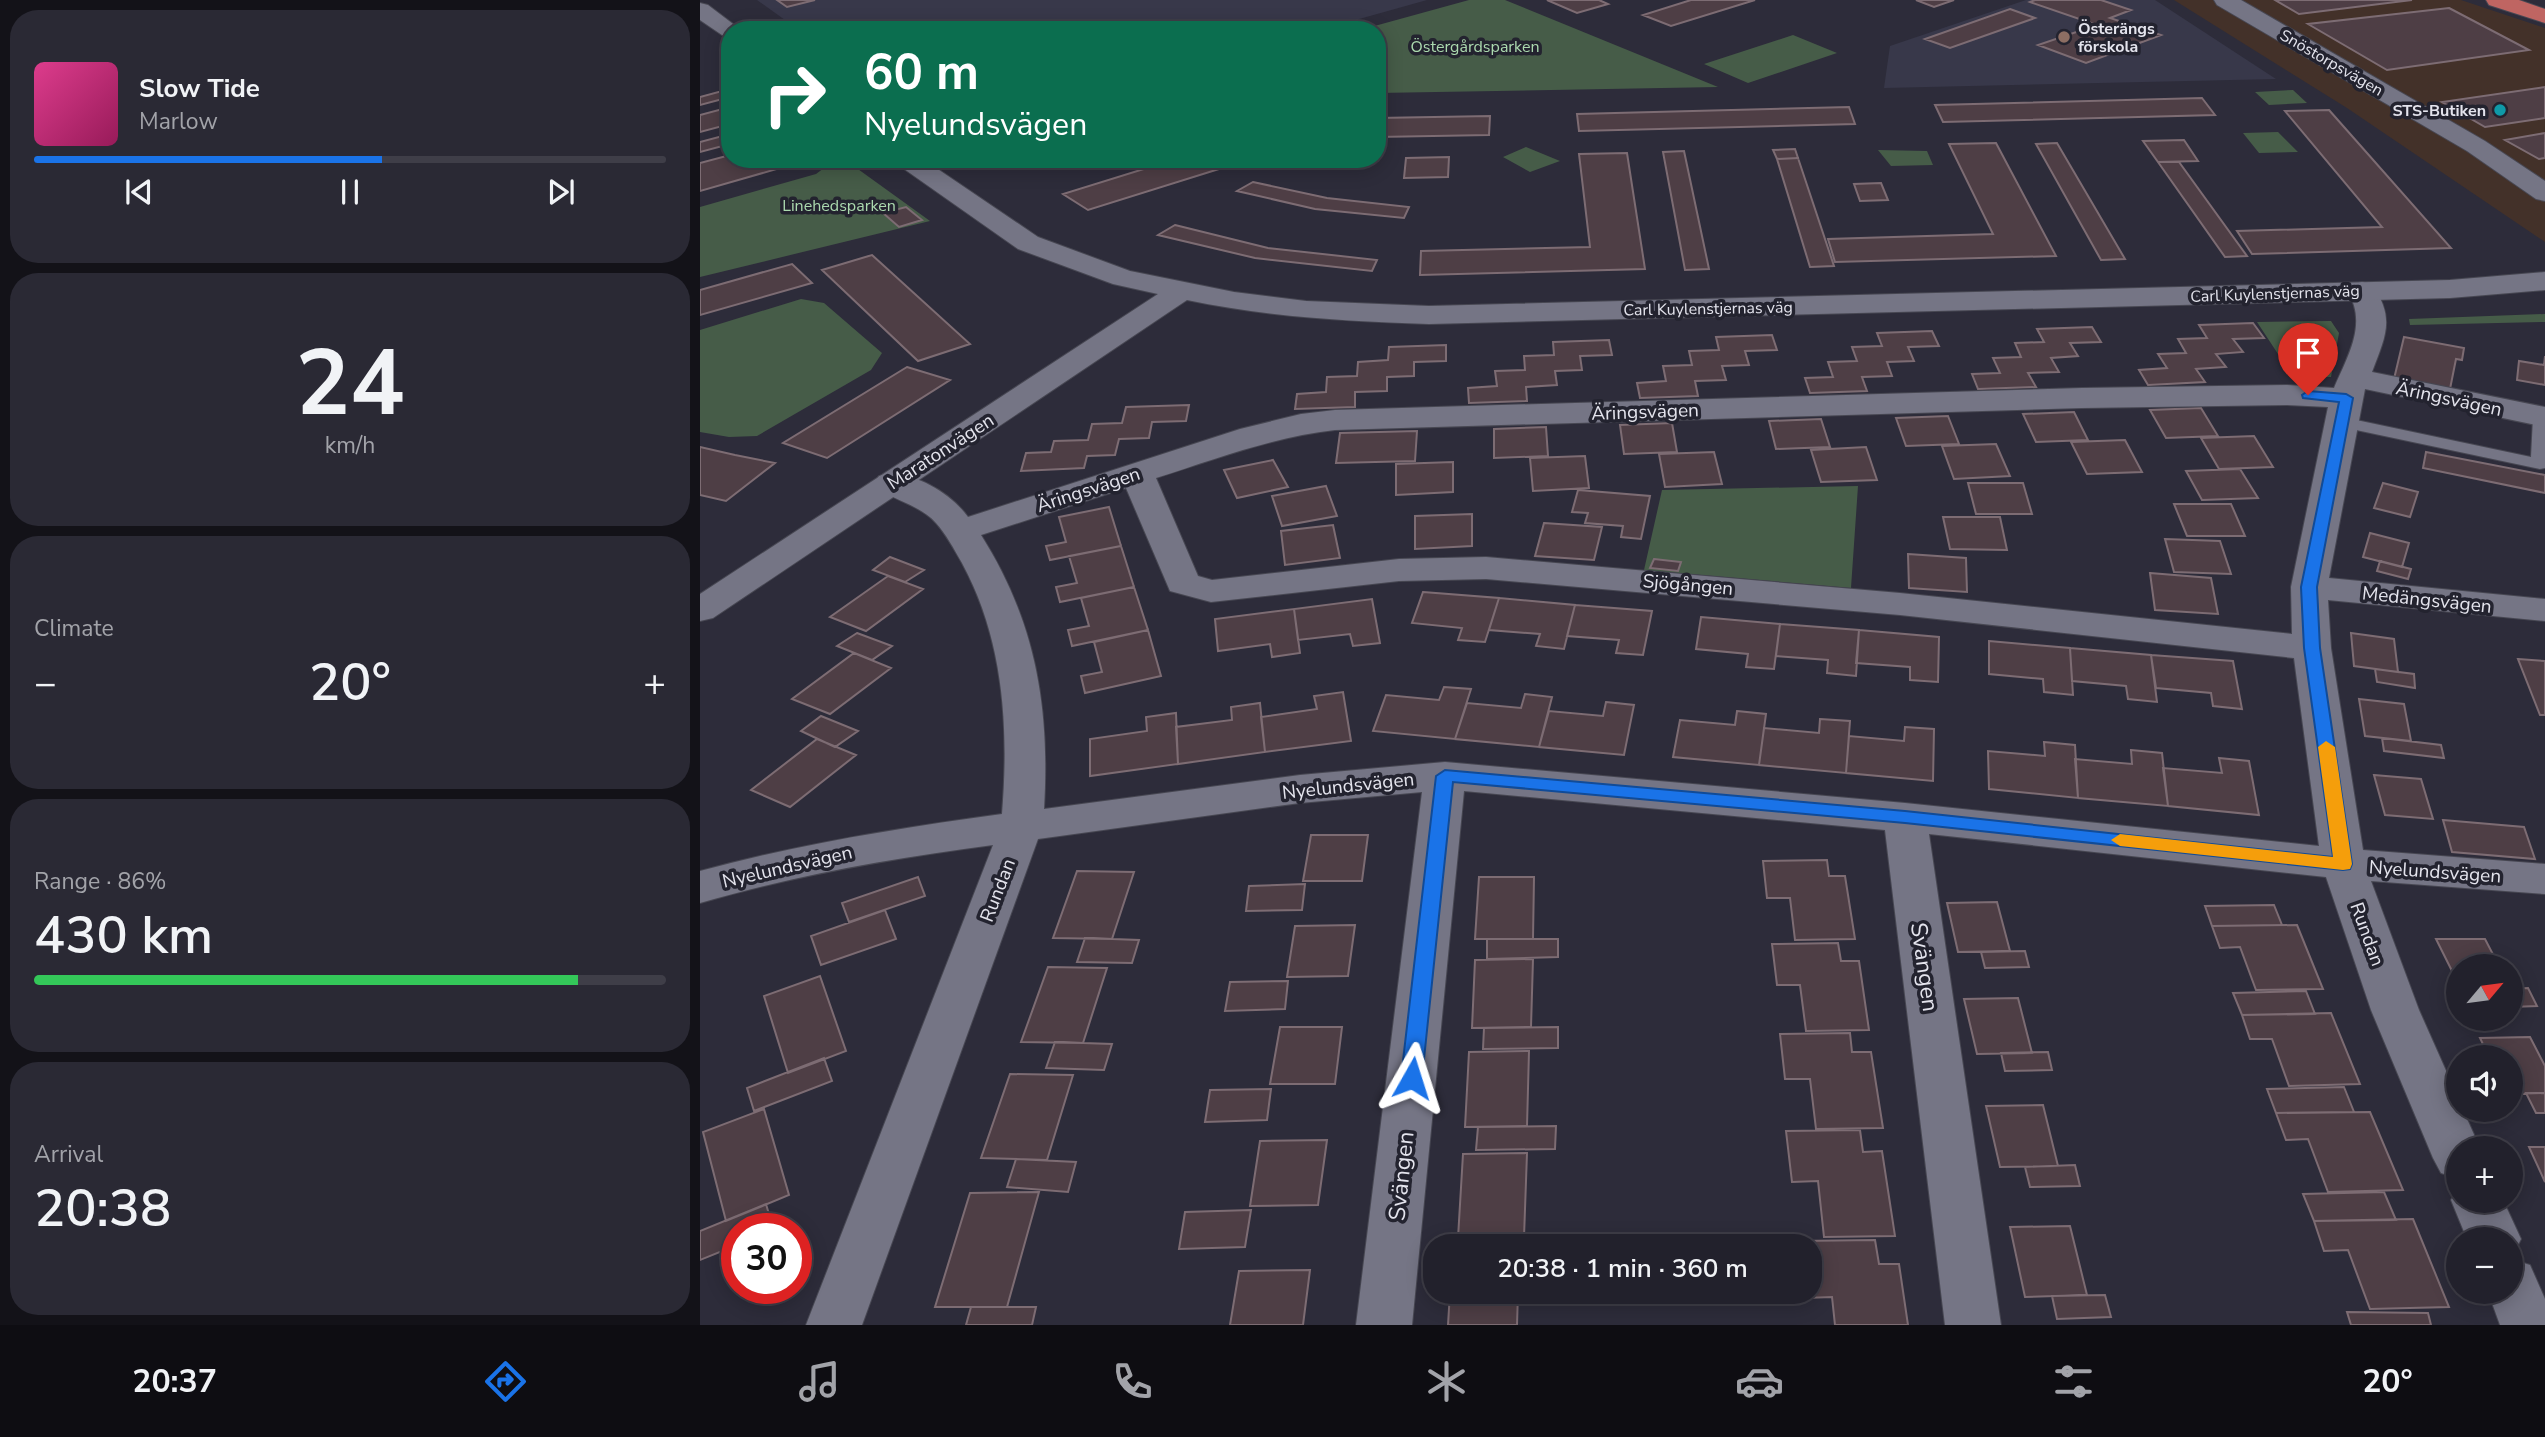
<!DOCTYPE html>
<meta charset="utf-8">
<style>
body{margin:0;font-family:"Nunito Sans",sans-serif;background:#2a2934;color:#f1f3f6;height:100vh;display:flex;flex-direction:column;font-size:26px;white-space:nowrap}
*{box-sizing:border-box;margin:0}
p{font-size:23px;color:#a2a3a9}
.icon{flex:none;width:38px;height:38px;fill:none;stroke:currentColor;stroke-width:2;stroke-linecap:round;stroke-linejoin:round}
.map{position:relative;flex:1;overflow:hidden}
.details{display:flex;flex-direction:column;gap:10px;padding:10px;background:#131218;width:700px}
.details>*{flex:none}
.banner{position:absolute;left:21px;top:21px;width:665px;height:147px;border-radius:28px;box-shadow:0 4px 18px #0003,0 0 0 2px #3f3e48;background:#0b6e4f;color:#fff;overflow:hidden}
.needle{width:46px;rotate:61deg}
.controls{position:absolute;left:1746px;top:954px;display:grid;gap:14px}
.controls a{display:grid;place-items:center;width:77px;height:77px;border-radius:50%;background:#22212c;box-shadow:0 4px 18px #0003,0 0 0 2px #3f3e48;font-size:35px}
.speed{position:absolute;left:21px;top:1213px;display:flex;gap:14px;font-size:35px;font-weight:700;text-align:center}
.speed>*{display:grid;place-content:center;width:91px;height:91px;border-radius:50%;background:#22212c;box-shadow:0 4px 18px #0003,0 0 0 2px #3f3e48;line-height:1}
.speed .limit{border:10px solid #d22;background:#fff;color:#111}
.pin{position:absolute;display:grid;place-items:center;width:60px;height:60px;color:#fff;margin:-72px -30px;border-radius:50% 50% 50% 0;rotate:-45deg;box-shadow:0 0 7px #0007}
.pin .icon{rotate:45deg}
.me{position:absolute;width:77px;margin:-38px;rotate:6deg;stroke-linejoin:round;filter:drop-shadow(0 0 5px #0008)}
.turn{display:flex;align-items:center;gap:24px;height:147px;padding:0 28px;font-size:32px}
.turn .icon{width:91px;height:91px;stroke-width:2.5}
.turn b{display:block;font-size:49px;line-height:60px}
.big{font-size:52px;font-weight:600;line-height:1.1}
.details .widget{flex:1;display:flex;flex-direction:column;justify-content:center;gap:10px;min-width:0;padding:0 24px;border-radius:28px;background:#2a2934}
.details .dial{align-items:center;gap:0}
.dial b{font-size:91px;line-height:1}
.song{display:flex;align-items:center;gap:21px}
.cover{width:84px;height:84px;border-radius:10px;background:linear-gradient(135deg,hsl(330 70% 55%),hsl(330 70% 35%))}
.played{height:7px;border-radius:4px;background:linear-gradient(90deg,#1a73e8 55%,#3f3e48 55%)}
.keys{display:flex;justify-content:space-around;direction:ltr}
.heat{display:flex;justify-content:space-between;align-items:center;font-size:38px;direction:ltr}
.charge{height:10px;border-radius:5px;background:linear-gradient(90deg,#34c759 86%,#3f3e48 0)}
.trip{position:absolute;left:723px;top:1234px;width:399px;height:70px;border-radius:28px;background:#22212c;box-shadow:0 4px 18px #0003,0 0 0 2px #3f3e48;font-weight:600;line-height:70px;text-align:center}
.tab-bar{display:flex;height:112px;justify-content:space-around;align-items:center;background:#0e0d12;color:#a2a3a9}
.tab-bar .icon{width:49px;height:49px}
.tab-bar .selected{color:#1a73e8}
.tab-bar b{font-size:32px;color:#f1f3f6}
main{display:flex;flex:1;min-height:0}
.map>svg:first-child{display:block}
</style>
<main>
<section class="details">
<div class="widget">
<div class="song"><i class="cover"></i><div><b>Slow Tide</b><p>Marlow</p></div></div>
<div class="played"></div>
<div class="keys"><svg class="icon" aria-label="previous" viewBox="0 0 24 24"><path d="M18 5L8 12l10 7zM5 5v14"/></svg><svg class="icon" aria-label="pause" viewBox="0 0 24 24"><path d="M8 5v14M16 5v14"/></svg><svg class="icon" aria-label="next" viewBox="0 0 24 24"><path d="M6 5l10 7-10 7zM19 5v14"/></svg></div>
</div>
<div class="widget dial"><b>24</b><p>km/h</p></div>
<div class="widget"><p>Climate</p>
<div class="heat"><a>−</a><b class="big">20°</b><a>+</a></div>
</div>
<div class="widget"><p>Range · 86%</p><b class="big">430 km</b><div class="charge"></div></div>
<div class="widget"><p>Arrival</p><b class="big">20:38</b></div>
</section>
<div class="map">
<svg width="1845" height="1325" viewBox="0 0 1845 1325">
<rect width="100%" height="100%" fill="#2d2c3a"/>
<path fill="#433129" d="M1474,0H1761L1845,28V242L1647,108Z"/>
<path fill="#38384a" d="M57,0H727L620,30H99Z
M1326,0H1455L1576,79L1184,88L1190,46Z"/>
<path fill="#465c48" d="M769,0H805L1018,87L677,93V30H660Z
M1093,35L1137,53L1048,83L1004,64Z
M1593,90L1607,103L1569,105L1555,92Z
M1578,132L1598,152L1559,153L1543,133Z
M826,147L860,161L830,172L803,157Z
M1178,150L1227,151L1233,165L1191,166Z
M136,159H144L230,221L0,277V207L116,174Z
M101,299L124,303L182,353L171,370L57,436L29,437L0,432V330Z
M1845,314V322L1710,325L1709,319Z
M1631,321L1639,333L1631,377H1593L1557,322Z
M1158,486L1151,588L944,570L962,490Z"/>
<path fill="#4e3e45" stroke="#7d6c73" stroke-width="2" d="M77,0H115L87,7Z
M847,0H899L908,4L877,13Z
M991,0H1055L971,26L943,15Z
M1216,0H1254L1234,7Z
M1335,0H1401L1431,10L1410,18L1461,35L1386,63L1338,45L1397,25L1330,2Z
M1575,0H1712L1599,14Z
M1749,8L1829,50L1687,70L1608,24Z
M1310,9L1335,18L1250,48L1225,39Z
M1845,87V118L1785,127L1742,102Z
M22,91L30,97L0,105V97Z
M1502,98L1515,115L1243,122L1235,105Z
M30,107V124L0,132V115Z
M1149,107L1155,124L879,131L877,114Z
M1629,110L1751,248L1552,254L1537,231L1682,227L1585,111Z
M790,116L789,135L677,137V118Z
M1845,133V158L1839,159L1805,140Z
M30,134V144L0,152V142Z
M1484,140L1498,161L1458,162L1443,141Z
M1296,143L1356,256L1135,262L1128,239L1293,234L1249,144Z
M1357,143L1425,259L1401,260L1336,144Z
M1095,149L1098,158L1077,159L1073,150Z
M984,151L1009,269L985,270L963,152Z
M927,153L945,269L720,275L721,251L890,247L879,154Z
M30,155V159H96L101,162L0,191V163Z
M749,157L748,177L704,178L706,158Z
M1098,158L1134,266L1110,267L1077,159Z
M476,159H551L388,210L363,194Z
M1458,162H1479L1547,256L1525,257Z
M553,182L627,198L709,207L704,218L615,209L537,191Z
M1181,183L1188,200L1160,201L1154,184Z
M206,207L222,220L199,227L183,213Z
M475,225L568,248L677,260L672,271L555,258L458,235Z
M172,255L270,344L218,361L122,270Z
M92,264L112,283L0,315V290Z
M1553,323L1564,338L1533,339L1543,352L1516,354L1526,367L1496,369L1505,382L1448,385L1439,370L1467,368L1458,354L1486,353L1478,339L1507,338L1499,325Z
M1392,327L1401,342L1370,343L1378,356L1351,358L1359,372L1328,373L1336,387L1278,389L1272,374L1300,373L1293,358L1321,357L1315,343L1344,342L1337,329Z
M1232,331L1239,346L1208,347L1214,361L1187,362L1192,376L1162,377L1167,391L1110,393L1105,378L1133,377L1128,362L1157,361L1152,347L1182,346L1177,333Z
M1072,335L1077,350L1045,351L1049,365L1022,366L1026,380L995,381L998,396L940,398L937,383L966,381L963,366L992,365L989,351L1019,350L1016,337Z
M1704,337L1764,348L1762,360L1756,359L1750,389L1694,379Z
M909,340L912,355L880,356L882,370L855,371L857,385L826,387L827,401L769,403L768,388L797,386L795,371L825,370L824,356L854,355L853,342Z
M746,345V361L714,362V376L687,377V391L655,392V407L595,409L597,394L626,392L627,377L657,376L658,362L688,360L689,347Z
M1845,356V385L1817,380L1819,361L1844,365Z
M207,367L250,380L127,458L83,443Z
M489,405L486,421L452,422L449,438L419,439L415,455L387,456L384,468L321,471L326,453L351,452L354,441L388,440L392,424L422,423L426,407Z
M1501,408L1518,436L1466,438L1450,410Z
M1374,412L1388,440L1336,442L1323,414Z
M1248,416L1259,444L1206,446L1196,418Z
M1121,419L1130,447L1076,449L1069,421Z
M972,423L977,452L924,454L920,425Z
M846,427L848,456L794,458V429Z
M717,431L715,461L636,463L640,433Z
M1554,436L1573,467L1519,469L1501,438Z
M1425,440L1442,472L1387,474L1371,442Z
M1296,444L1310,476L1254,479L1242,446Z
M0,447L35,455L75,463L26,501L0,495Z
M1166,447L1177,480L1121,482L1111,450Z
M1014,452L1022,484L965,487L959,454Z
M1726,452L1845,475V493L1723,468Z
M885,456L889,488L833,491L830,458Z
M573,460L588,487L537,498L524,470Z
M753,462V492L696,495V464Z
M1540,469L1558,498L1502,500L1486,471Z
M1268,483H1323L1332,514H1276Z
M1683,483L1718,492L1710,517L1674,508Z
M626,486L637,516L582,526L572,496Z
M878,490L950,496L941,539L921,537L923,526L885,523L888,513L872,512Z
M1474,504H1531L1545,536H1487Z
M409,507L421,546L350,560L346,546L366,542L359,517Z
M772,514V546L715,549V516Z
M1243,517H1300L1307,550L1250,549Z
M844,523L902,527L894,560L835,556Z
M633,525L640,558L585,565L581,531Z
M1670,533L1709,543L1702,567L1663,557Z
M1465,539L1520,541L1531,574L1474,572Z
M421,546L434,587L360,602L356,587L377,583L369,556Z
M1208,554L1266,558L1267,592L1209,588Z
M190,557L224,570L205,582L173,570Z
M954,559L981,562L978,571L950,568Z
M1680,561L1711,569L1708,579L1677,571Z
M1450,573L1511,578L1518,614L1455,610Z
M188,576L223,589L166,631L130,617Z
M434,587L448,630L372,646L368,630L389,626L381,598Z
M723,592L799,598L785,642L758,640L762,628L712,623Z
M799,598L875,605L864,649L836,646L840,634L789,630Z
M672,599L680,643L653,646L650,634L598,640L594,609Z
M875,605L952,611L943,655L916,653L919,640L867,636Z
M594,609L600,653L572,657L570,644L518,651L515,619Z
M1001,617L1080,624L1074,669L1046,667L1048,654L996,649Z
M1080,624L1159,630L1156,676L1127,673L1128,660L1076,656Z
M448,630L461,676L385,693L381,676L402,672L394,642Z
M1159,630L1239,637L1238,682L1210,680V667L1156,663Z
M157,633L192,646L172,660L137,646Z
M1651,633L1694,639L1698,672L1654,666Z
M1289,641L1370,648L1373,695L1344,692L1343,679L1289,674Z
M1370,648L1451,655L1457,702L1428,699L1426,686L1372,681Z
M154,653L191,668L130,714L92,699Z
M1451,655L1533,661L1542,709L1513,706L1511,693L1456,688Z
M1818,659L1845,661V715H1840Z
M1675,669L1714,674L1715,688L1677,682Z
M744,687L771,689L755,739L673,731L686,695L739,700Z
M643,692L651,741L565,752L561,717L617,709L614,696Z
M825,694L852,697L839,747L755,739L767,703L821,708Z
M1659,699L1704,704L1711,741L1665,736Z
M906,702L934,705L924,755L839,747L849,711L903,716Z
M560,703L565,752L478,764L476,727L532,720L531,707Z
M1037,711L1066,714L1059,765L973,757L980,720L1035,725Z
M476,713L478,764L390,776V739L447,731L446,717Z
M121,716L158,731L135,747L101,731Z
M1120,719L1150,721L1146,773L1059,765L1064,728L1119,733Z
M1205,727L1234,729L1233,781L1146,773L1149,736L1204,741Z
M1682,738L1741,745L1744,758L1684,751Z
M117,739L156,755L90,807L51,790Z
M1344,742L1375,745L1378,798L1289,789L1288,751L1345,756Z
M1431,750L1462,753L1468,806L1378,798L1375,759L1432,764Z
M1519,758L1549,761L1559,815L1468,806L1463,768L1522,773Z
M1674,775L1721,779L1733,819L1685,815Z
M1743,820L1824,827L1835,859L1752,852Z
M611,835H668L662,881H603Z
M1127,860L1129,876H1145L1155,939L1095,940L1090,898H1067L1063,861Z
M377,871L434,872L412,939L353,938Z
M218,877L225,896L149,922L142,903Z
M779,877H834L833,939H775Z
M605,884L602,910L546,911L549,886Z
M1297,902L1310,951L1258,952L1247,903Z
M1574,905L1582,925L1512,926L1505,906Z
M185,910L196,939L121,965L111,936Z
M655,925L648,976L587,977L595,926Z
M1597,925L1623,989L1556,990L1540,947L1520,948L1512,926Z
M385,938L439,940L432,963L377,962Z
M787,939H858V957L787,959Z
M1736,939H1785L1799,966H1759V985Z
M1138,943L1141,961H1159L1169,1030L1106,1031L1100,985H1077L1072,944Z
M1325,951L1329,967L1285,968L1281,952Z
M833,959L831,1027L772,1028L775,960Z
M348,967L407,968L383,1043L321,1042Z
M120,976L146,1051L88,1073L64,996Z
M588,981L585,1009L525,1011L530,982Z
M1828,988L1837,1006L1811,1007V989Z
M1606,991L1615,1014L1542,1015L1533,993Z
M1318,998L1332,1053L1277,1054L1264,999Z
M1631,1013L1660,1084L1589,1086L1572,1039H1550L1542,1015Z
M580,1027H642L635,1084H570Z
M858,1027V1048L783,1049L784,1028Z
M1150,1033L1152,1052H1171L1183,1128L1116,1129L1110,1079H1085L1080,1034Z
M1830,1037L1845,1066V1093L1811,1094V1057H1789L1780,1038Z
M355,1042L383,1043L412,1044L404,1070L346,1068Z
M829,1051L827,1126L765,1127L769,1052Z
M1348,1052L1352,1070L1305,1071L1301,1053Z
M124,1058L132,1081L54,1111L47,1088Z
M310,1074L373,1075L347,1160L281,1158Z
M1644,1087L1654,1112L1576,1113L1567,1089Z
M571,1089L567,1120L505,1122L510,1090Z
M1826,1093H1845V1113H1836Z
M1343,1105L1358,1166L1300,1167L1286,1106Z
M64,1109L89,1195L26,1221L3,1132Z
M1670,1112L1703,1190L1628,1192L1608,1139L1586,1140L1576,1113Z
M856,1126L855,1149L776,1150L778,1127Z
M1160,1130L1163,1152L1182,1151L1195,1236L1124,1237L1118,1181L1092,1182L1086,1131Z
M627,1140L618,1205L550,1206L560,1141Z
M1829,1147H1845V1182Z
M827,1153L824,1237L758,1238L763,1154Z
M316,1159L376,1162L368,1192L307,1187Z
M1375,1165L1380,1186L1330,1187L1325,1167Z
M339,1192L307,1307H235L270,1193Z
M1684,1192L1696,1220L1614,1221L1603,1194Z
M66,1204L73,1228H37V1245L0,1260V1231Z
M551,1210L545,1247L479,1249L485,1212Z
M1713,1219L1749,1307L1670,1309L1648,1250L1624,1251L1614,1221Z
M1370,1226L1387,1295L1325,1297L1310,1227Z
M855,1237L854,1246H772V1238Z
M1175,1240L1179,1264H1199L1208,1325H1135L1132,1297L1104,1298L1103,1292H1110V1246H1098V1241Z
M610,1270L603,1325H530L539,1271Z
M750,1292H818L817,1325H748Z
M1405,1295L1411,1317L1357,1319L1352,1296Z
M271,1307H336L332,1325H266Z
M1647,1312L1728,1313L1731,1325H1651Z"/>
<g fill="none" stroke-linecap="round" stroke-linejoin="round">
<defs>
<path id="lane" d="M1845,413V468L1840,469L1642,427L1633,422L1642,417L1831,457L1833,418L1836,414Z"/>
<path id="street" d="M1514,0H1541L1785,141L1845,181V201L1836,199L1767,151L1517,5Z
M1662,282L1672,285C1696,318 1685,337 1672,372L1845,407V427L1665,389L1629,578L1845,599V621L1628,600L1631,648L1663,850L1845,864V894L1671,881L1719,1010L1759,1100V1110H1763L1780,1148H1759V1179L1741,1173L1733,1158L1671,1010L1626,877L1229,834L1301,1325H1245L1185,830L764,791L712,1325H656L722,792L600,803L338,839L162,1325H106L293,845C194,858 96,875 0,903V871C99,844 200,828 302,814C309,728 304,640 262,563C254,549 246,534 236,523C219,503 185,499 174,483L179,476C210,468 250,492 268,517L540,429L601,414L635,410L1382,388L1587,385L1634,388C1646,359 1669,323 1647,291L1652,285ZM1587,405L1628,407L1591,587L1592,634L1200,593L786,557L699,559L512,580L498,576L456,478C515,459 573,437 635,430L1382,408ZM426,488L470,591L511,602L699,581L786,579L1200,615L1594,658L1619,846L1205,803L745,762L600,775L344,809C350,708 336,622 281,535Z
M1759,1185V1200H1803L1821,1239L1813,1255L1811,1239H1767L1751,1200Z
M1811,1259L1830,1265L1845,1299V1325H1800L1788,1292H1811Z"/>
<path id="secondary" d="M0,3L8,5L41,30H30V37L22,35L0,20Z
M193,159H223L338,237L430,271L534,292L606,301L729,306L1750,280L1845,272V290L1750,298L729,324C647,321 568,317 487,300L13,618L0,621V594L458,294L413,284L318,249L197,164Z"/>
<path id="highway" d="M1786,0H1819L1845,9V23L1789,5Z"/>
</defs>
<use href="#lane" stroke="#474752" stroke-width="2"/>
<use href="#street" stroke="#474752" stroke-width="2"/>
<use href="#secondary" stroke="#474752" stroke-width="2"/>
<use href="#highway" stroke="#474752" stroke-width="2"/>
<use href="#lane" fill="#757585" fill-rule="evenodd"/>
<use href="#street" fill="#757585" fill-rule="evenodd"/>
<use href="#secondary" fill="#757585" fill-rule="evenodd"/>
<use href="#highway" fill="#bf6562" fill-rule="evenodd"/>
</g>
<path fill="#1a73e8" stroke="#114b97" stroke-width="2" d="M1608,391L1646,394L1653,398L1617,587L1620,648L1652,864L1650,869L1643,870L1205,823L753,782L722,1078L719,1084L712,1086L704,1084L701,1078L736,776L745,770L1205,811L1633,857L1604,648L1601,587L1639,402L1603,398L1602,395Z"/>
<path fill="#f59e0b" d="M1626,741L1635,747L1652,864L1650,869L1643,870L1420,846L1411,840L1420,834L1633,857L1618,747Z"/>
<circle fill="#8d6e63" stroke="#23232f" stroke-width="2.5" cx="1364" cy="37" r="7"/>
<circle fill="#0f9aa8" stroke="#23232f" stroke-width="2.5" cx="1800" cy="110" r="7"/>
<g text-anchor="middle" stroke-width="7" stroke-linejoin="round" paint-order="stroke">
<g font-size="16" font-weight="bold" fill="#e4e4ed" stroke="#23232f" text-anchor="start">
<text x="1378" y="34">Österängs<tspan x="1378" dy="18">förskola</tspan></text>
<text x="1786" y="116" text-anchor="end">STS-Butiken</text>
</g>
<g font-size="16" fill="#acdaaf" stroke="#23232f">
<text x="775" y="52">Östergårdsparken</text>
<text x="139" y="211">Linehedsparken</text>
</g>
<g font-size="16" fill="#e4e4ed" stroke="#23232f">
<text transform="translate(1632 62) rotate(30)" y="6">Snöstorpsvägen</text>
<text transform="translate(1575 293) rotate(-2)" y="6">Carl Kuylenstjernas väg</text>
<text transform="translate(1008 308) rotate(-1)" y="6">Carl Kuylenstjernas väg</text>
</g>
<g font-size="19" fill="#e4e4ed" stroke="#23232f">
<text transform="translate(1749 398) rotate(12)" y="7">Äringsvägen</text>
<text transform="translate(945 411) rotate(-2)" y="7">Äringsvägen</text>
<text transform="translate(240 451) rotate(-33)" y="7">Maratonvägen</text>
<text transform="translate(388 489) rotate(-18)" y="7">Äringsvägen</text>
<text transform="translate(988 584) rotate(5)" y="7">Sjögången</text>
<text transform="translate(1727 599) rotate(6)" y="7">Medängsvägen</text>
<text transform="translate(648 785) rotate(-6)" y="7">Nyelundsvägen</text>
<text transform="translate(87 866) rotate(-13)" y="7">Nyelundsvägen</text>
<text transform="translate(1735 871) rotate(4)" y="7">Nyelundsvägen</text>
<text transform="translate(297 890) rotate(-69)" y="7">Rundan</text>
<text transform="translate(1668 934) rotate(70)" y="7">Rundan</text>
</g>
<g font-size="23" fill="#e4e4ed" stroke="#23232f">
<text transform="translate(1225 967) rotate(82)" y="8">Svängen</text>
<text transform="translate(701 1176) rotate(-84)" y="8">Svängen</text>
</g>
</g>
</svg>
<div class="controls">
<a><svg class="needle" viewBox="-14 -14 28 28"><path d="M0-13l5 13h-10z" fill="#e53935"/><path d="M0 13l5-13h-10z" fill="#a2a3a9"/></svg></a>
<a><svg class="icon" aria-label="sound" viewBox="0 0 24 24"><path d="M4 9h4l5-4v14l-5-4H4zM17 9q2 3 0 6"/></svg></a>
<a>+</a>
<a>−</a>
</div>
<div class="speed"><div class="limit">30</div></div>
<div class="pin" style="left:1608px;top:395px;background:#d93025"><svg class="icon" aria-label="arrive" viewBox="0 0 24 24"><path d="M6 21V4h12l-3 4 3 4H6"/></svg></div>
<svg class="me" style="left:712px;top:1078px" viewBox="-20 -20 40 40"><path d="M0-17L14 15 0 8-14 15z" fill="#1a73e8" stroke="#fff" stroke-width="4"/></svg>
<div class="trip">20:38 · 1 min · 360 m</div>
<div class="banner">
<div class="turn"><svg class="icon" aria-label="right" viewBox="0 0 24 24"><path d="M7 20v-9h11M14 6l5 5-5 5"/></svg><div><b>60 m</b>Nyelundsvägen</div></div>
</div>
</div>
</main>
<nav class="tab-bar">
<b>20:37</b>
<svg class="icon selected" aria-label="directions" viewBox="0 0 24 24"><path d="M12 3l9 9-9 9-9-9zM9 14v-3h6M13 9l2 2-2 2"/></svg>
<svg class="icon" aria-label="music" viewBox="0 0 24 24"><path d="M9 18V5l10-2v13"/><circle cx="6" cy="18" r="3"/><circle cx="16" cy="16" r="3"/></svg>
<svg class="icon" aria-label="phone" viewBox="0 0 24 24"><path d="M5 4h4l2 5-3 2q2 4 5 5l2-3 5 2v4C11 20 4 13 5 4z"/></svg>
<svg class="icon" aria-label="climate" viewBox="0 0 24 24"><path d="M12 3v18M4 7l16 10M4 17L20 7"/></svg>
<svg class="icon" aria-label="car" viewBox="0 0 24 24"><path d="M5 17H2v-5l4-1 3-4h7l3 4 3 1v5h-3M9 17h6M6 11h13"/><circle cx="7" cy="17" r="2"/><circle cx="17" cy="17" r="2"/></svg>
<svg class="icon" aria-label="filters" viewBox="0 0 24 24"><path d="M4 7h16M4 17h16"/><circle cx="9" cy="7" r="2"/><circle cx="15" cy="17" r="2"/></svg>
<b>20°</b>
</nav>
